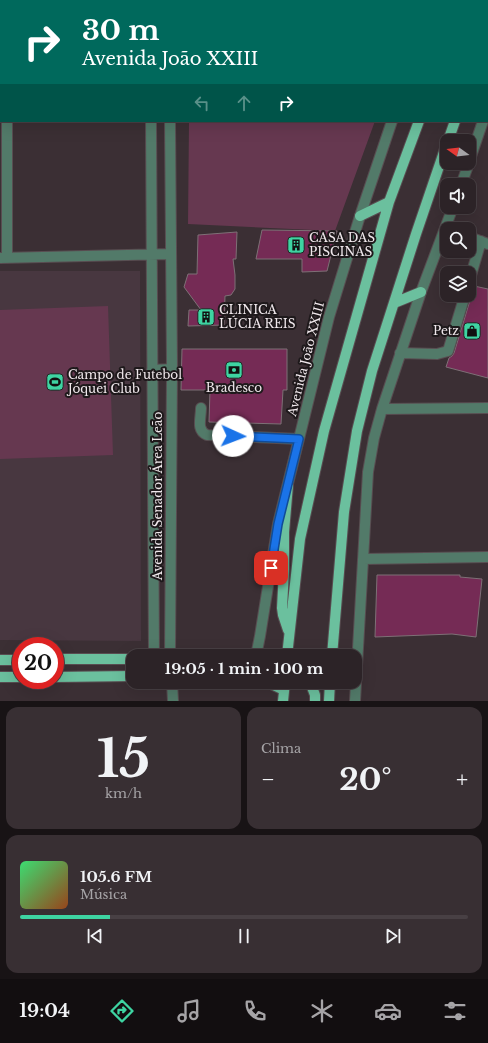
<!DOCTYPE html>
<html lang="pt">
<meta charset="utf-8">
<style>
body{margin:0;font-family:"Libre Baskerville",serif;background:#382f33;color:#f1f3f6;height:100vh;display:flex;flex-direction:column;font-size:15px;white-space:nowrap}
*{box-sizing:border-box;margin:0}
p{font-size:13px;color:#a6a4a7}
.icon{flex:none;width:22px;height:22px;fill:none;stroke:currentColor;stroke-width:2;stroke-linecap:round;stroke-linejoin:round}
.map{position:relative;height:701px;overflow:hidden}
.drawer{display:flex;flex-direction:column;gap:6px;padding:6px;background:#181315;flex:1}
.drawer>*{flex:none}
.banner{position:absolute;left:0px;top:0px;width:488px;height:122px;box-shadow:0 4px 16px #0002,0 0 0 1px #484044;background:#00695c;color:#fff;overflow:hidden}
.needle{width:26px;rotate:285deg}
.buttons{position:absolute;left:440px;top:134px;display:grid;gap:8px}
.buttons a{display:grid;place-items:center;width:36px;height:36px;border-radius:8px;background:#2c2327;box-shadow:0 4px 16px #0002,0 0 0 1px #484044;font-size:20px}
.speed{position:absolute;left:12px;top:637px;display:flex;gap:8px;font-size:20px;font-weight:700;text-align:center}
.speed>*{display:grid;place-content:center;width:52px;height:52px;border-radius:50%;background:#2c2327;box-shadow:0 4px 16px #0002,0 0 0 1px #484044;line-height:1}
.speed .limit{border:6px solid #d22;background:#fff;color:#111}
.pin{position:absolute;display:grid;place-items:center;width:34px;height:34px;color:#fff;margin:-17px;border-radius:8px;box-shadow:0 2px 6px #0006}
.me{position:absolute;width:44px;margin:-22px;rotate:92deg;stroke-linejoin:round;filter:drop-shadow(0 0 3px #0008)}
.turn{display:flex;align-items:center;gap:14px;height:84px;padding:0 16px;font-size:18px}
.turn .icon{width:52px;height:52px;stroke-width:2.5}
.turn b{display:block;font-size:28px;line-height:34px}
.lanes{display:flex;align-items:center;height:38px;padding:0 16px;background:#0003;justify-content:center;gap:20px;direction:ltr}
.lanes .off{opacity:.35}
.big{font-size:30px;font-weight:800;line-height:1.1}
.drawer .widget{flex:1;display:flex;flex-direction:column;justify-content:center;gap:6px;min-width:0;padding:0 14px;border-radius:12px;background:#382f33}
.drawer .dial{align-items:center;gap:0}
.dial b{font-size:52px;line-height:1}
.song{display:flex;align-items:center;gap:12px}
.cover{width:48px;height:48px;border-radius:6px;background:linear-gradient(135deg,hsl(140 70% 55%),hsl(20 70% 35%))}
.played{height:4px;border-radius:2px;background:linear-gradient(90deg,#3ed4a2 20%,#484044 20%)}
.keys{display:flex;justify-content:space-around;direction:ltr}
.heat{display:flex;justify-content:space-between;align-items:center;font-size:22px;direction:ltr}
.drawer .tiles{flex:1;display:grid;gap:6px;grid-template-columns:1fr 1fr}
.widget:last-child{grid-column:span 2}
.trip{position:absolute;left:126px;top:649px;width:236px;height:40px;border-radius:12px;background:#2c2327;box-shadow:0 4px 16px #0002,0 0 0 1px #484044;font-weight:800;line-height:40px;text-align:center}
.tabs{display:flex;height:64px;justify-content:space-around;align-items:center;background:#120e10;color:#a6a4a7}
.tabs .icon{width:28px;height:28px}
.tabs .on{color:#3ed4a2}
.tabs b{font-size:18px;color:#f1f3f6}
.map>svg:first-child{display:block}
</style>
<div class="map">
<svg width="488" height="701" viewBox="0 0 488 701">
<rect width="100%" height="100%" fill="#3b2f34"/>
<path fill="#483740" d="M0,271H140L141,641L0,640Z"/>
<path fill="#663850" d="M189,121H375L335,231L188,224Z
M108,306L113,455L0,459V310Z"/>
<path fill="#752b55" stroke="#7e7076" d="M262,230L337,231L327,271L302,272V259H256Z
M237,232L236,259H233L235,275V289L231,295L225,296L224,325L188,326L189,310H201L184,287L188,274H197L198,235Z
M474,286L488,289V378L446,367L449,358L452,356L454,353L471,297V293L469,288Z
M182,349H287V390H283L281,424L209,422L210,390H181Z
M377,575H460V577L482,579L476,637L452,634L375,637Z"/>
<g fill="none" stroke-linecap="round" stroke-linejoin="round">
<defs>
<path id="minor" d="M8,0V1
M151,0V1
M170,0V1
M436,1V0
M0,64H1
M487,68L488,67
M487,111L488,108
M151,121L154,656
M469,162L483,121
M461,185L469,163
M469,237L488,244
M0,258L170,254
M7,258V121
M469,282L481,241
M400,353L437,354L448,351L465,295
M152,370L172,369
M201,408C201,419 196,430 207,435L299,439
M382,409L488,408
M363,559L488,557
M170,656L172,369L170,121
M256,656L260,636L278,524L329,317L360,216L392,121
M172,682L173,701
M355,701L368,472L374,438L382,409L421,292L453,207"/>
<path id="major" d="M463,1L464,0
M487,28L488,26
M448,141L455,121
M360,216L389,202
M394,303L421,292
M288,630L283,615L282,608L284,569V532L288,485
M287,656L300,539L324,431L389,202L419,121
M332,656L344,512L357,431L372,371L416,234L447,143
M55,659H133
M0,660H21
M0,677H21
M55,677L133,676
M267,682L284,690
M310,682L315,695V701
M283,701L285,682
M329,701L330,682"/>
</defs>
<use href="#minor" stroke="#584d51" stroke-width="12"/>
<use href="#major" stroke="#584d51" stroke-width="12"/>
<use href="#minor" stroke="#527a69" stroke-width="10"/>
<use href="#major" stroke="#6bc09e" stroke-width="10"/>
</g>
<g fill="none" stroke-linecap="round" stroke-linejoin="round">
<defs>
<path id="route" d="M233,436L299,439L278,524L271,568"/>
</defs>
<use href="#route" stroke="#114b97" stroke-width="10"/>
<use href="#route" stroke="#1a73e8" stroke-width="7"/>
</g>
<defs>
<symbol id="building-square" viewBox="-11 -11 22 22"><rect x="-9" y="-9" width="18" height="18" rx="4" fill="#3ed4a2" stroke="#1e191b"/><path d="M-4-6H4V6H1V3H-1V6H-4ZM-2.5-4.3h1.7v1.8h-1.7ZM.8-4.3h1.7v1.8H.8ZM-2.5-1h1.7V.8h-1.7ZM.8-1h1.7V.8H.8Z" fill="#111"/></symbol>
<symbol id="shop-square" viewBox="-11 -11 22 22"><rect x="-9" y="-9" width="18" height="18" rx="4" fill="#3ed4a2" stroke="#1e191b"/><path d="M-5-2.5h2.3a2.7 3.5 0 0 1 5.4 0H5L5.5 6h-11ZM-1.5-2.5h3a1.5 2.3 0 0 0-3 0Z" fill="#111"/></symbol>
<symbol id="bank-square" viewBox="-11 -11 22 22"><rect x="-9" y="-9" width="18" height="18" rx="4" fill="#3ed4a2" stroke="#1e191b"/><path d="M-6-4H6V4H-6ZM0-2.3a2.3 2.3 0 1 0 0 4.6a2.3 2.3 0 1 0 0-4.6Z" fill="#111"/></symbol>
<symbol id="stadium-square" viewBox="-11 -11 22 22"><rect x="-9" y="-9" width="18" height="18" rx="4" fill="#3ed4a2" stroke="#1e191b"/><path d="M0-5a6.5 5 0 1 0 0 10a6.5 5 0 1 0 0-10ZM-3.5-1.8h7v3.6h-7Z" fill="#111"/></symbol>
</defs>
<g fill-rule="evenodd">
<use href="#building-square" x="286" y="235" width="20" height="20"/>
<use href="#building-square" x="196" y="307" width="20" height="20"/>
<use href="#shop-square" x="462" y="321" width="20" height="20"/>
<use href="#bank-square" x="224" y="360" width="20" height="20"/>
<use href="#stadium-square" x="45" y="372" width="20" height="20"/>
</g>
<g text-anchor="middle" stroke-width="4" stroke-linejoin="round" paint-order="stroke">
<g font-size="12" fill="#f0e8ec" stroke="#1e191b" text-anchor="start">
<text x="309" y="242">CASA DAS<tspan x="309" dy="14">PISCINAS</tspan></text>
<text x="219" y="314">CLINICA<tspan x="219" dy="14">LÚCIA REIS</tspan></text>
<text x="459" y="335" text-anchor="end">Petz</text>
<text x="68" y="379">Campo de Futebol<tspan x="68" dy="14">Jóquei Club</tspan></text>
<text x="234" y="392" text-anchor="middle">Bradesco</text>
</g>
<g font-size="12" fill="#f0e8ec" stroke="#1e191b">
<text transform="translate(306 359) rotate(-76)" y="4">Avenida João XXIII</text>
<text transform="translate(158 496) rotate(-90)" y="4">Avenida Senador Área Leão</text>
</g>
</g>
</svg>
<div class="buttons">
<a><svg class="needle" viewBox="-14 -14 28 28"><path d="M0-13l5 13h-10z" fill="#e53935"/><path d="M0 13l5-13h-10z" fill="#a6a4a7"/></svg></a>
<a><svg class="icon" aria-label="sound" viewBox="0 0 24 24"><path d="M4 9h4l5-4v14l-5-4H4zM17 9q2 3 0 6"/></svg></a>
<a><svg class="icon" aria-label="search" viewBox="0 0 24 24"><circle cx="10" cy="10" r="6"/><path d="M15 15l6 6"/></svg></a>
<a><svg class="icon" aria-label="layers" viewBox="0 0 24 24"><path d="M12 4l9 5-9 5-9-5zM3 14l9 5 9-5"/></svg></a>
</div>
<div class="speed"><div class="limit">20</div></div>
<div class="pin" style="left:271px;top:568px;background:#d93025"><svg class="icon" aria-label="arrive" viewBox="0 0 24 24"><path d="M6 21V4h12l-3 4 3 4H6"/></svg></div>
<svg class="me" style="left:233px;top:436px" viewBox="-20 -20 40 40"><circle r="19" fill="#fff"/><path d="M0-13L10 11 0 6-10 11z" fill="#1a73e8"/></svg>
<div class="trip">19:05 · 1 min · 100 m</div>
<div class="banner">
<div class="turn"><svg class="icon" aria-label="right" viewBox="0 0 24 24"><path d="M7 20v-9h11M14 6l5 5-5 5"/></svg><div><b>30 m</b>Avenida João XXIII</div></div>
<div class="lanes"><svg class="icon off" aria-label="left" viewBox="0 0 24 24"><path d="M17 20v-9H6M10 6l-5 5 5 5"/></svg><svg class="icon off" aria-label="ahead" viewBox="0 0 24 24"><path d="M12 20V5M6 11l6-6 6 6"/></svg><svg class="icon" aria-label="right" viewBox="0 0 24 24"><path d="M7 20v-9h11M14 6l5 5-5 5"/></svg></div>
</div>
</div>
<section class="drawer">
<div class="tiles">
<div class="widget dial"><b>15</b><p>km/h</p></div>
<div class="widget"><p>Clima</p>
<div class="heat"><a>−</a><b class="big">20°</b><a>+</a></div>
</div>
<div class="widget">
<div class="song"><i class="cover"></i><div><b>105.6 FM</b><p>Música</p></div></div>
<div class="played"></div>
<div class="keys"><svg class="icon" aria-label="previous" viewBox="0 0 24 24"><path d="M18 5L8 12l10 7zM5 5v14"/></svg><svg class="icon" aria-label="pause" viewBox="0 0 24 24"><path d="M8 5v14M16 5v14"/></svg><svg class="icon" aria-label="next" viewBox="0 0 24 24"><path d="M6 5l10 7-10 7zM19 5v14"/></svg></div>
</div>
</div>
</section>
<nav class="tabs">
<b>19:04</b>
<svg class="icon on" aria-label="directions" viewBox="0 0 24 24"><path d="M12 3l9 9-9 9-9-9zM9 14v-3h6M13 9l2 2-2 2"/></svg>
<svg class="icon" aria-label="music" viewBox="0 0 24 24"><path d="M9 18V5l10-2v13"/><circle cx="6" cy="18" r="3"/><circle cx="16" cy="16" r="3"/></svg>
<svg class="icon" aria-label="phone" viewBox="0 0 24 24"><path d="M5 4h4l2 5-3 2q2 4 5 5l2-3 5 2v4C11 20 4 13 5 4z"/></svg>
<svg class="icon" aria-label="climate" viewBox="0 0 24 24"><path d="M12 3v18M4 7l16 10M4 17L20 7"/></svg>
<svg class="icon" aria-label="car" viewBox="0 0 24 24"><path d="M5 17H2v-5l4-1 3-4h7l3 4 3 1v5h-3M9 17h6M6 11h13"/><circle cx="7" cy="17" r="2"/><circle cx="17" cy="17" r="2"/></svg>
<svg class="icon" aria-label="filters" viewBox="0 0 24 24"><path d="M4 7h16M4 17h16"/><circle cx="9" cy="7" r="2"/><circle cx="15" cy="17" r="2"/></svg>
</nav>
